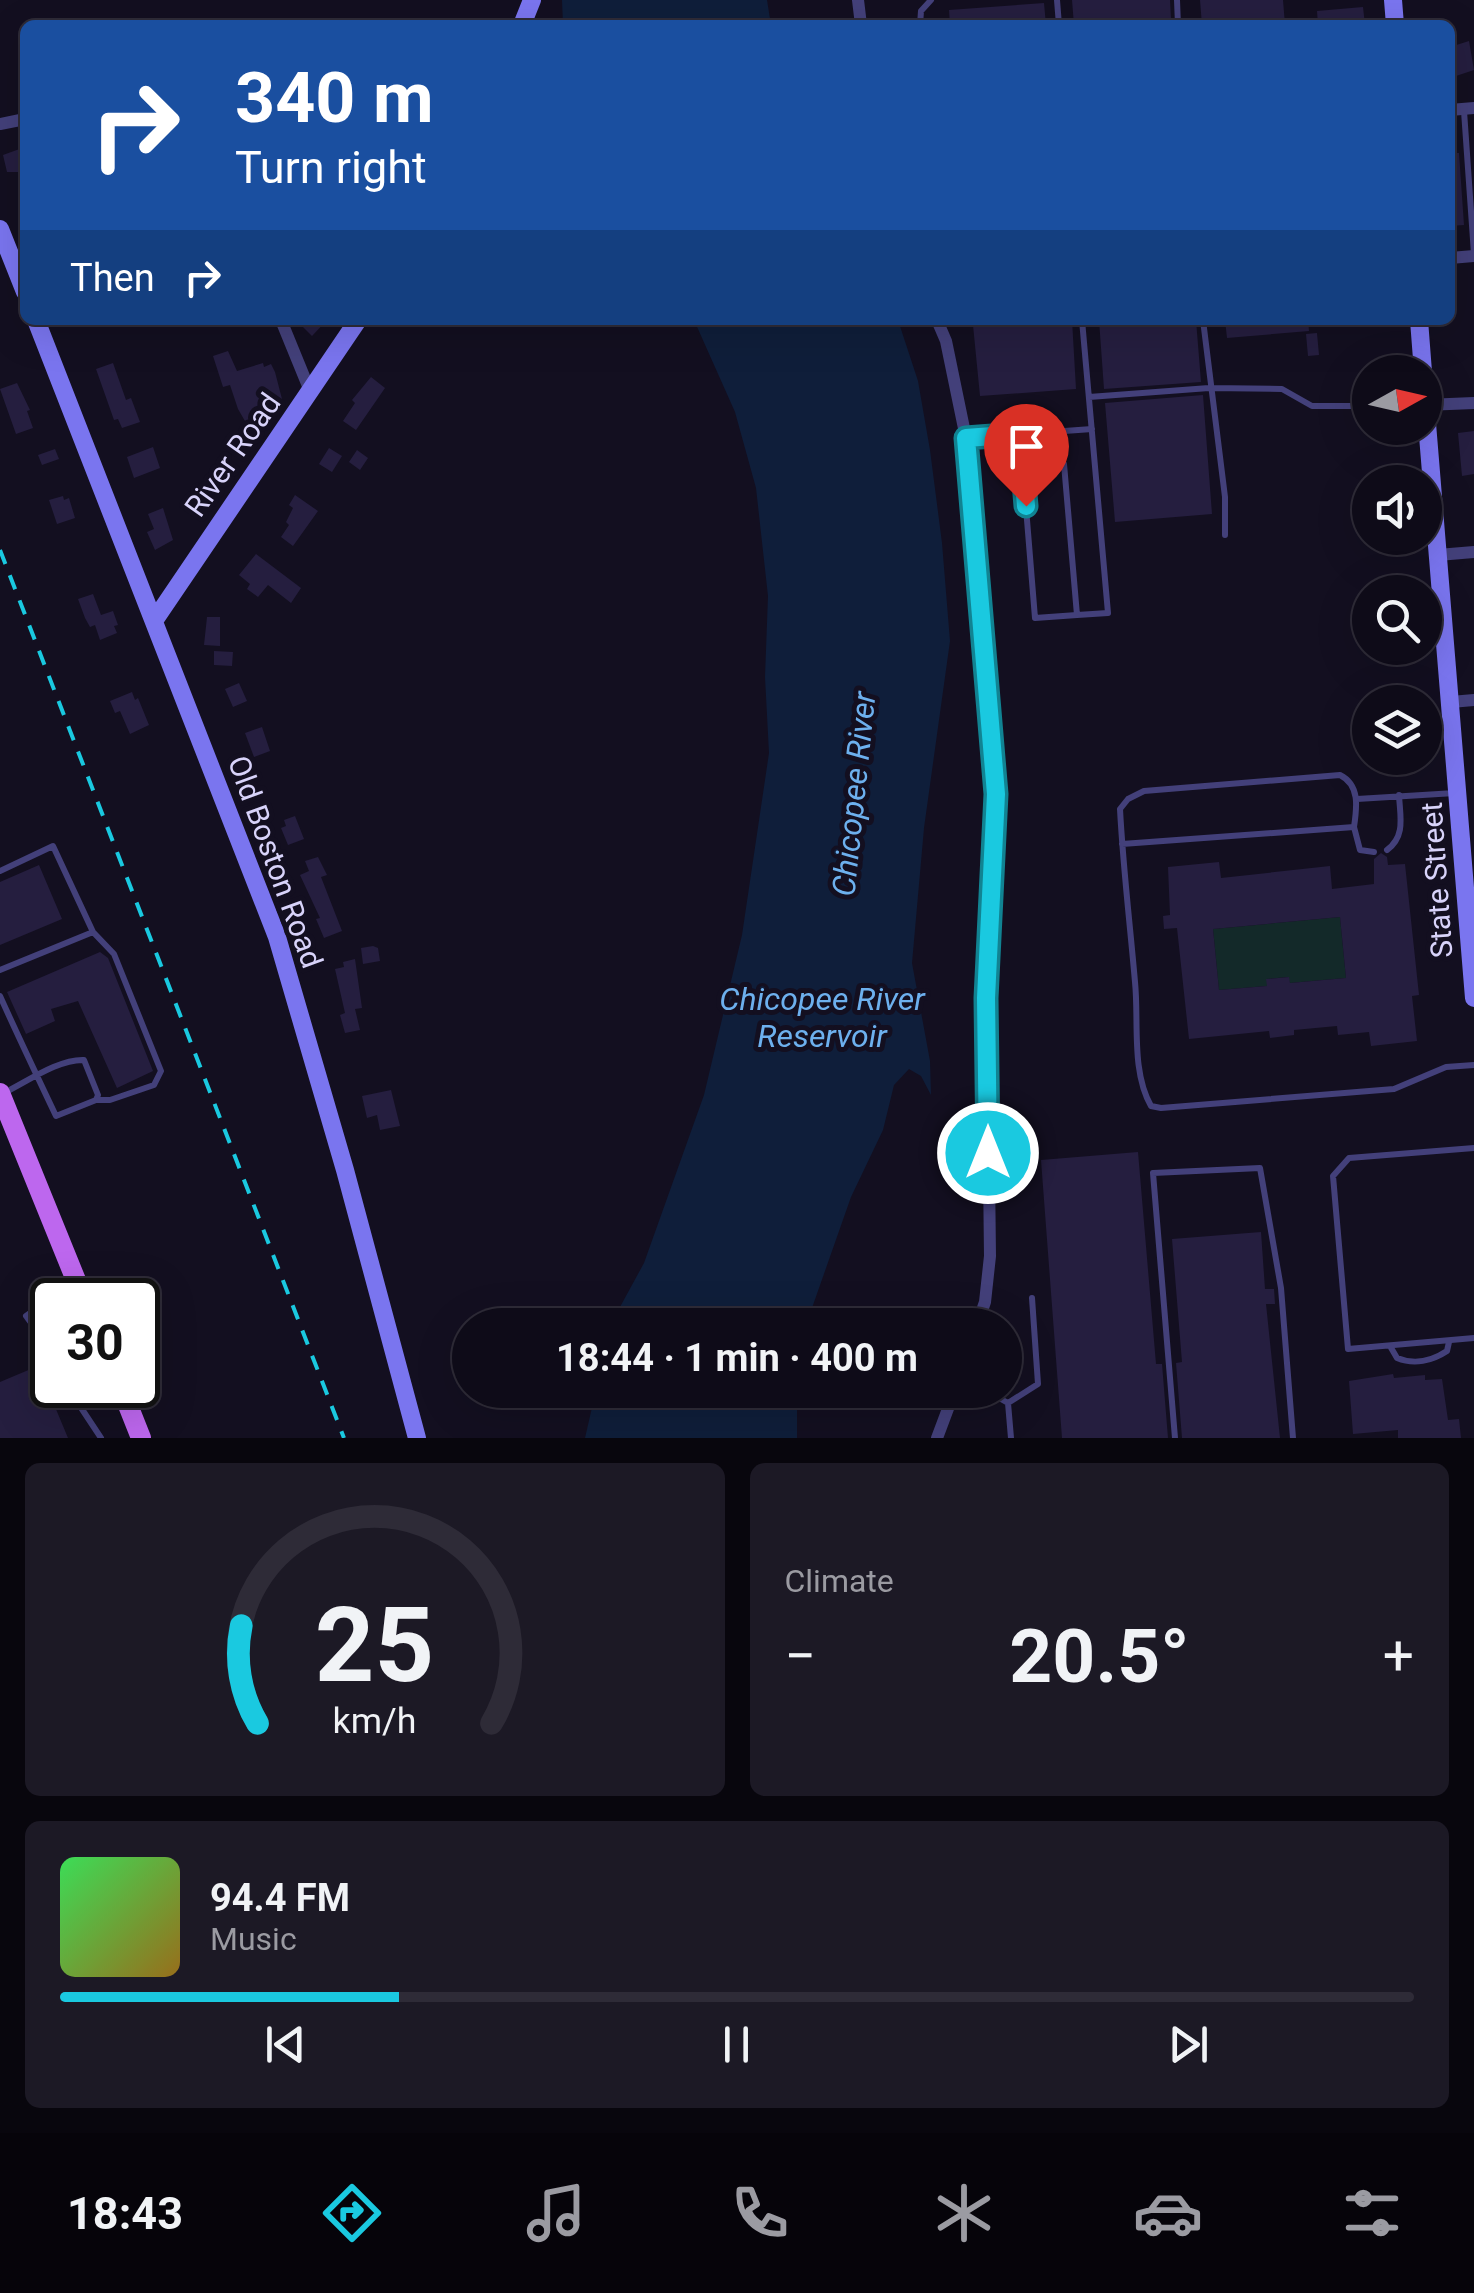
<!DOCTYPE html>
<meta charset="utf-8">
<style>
body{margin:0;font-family:Roboto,sans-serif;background:#1c1925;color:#f1f3f6;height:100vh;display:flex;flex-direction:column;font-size:38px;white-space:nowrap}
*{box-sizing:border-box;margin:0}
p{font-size:32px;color:#9b9ba2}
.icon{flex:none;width:55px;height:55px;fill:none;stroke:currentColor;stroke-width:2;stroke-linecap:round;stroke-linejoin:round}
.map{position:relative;height:1438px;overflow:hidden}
.sheet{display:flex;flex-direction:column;gap:25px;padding:25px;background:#08060d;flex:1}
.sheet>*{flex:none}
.banner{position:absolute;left:20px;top:20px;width:1435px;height:305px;border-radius:15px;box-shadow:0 10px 40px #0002,0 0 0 2px #2e2b37;background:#1a4fa0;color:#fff;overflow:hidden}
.needle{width:65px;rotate:82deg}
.buttons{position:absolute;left:1352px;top:355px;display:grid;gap:20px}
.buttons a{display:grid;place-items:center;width:90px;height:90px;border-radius:50%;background:#0e0b18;box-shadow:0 10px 40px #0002,0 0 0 2px #2e2b37;font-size:50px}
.speed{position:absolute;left:30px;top:1278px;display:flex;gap:20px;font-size:50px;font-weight:700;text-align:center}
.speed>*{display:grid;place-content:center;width:130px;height:130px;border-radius:50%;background:#0e0b18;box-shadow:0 10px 40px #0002,0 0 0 2px #2e2b37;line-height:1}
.speed .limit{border:5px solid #111;border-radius:15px;background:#fff;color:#111}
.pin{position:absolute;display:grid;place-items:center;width:85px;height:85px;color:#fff;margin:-102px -42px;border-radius:50% 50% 50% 0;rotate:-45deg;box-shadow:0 0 10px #0007}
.pin .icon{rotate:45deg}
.me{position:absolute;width:110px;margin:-55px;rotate:0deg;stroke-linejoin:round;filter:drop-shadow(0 0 8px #0008)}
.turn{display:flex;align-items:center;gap:35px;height:210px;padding:0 50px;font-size:45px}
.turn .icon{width:130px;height:130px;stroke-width:2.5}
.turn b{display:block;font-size:70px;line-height:85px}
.then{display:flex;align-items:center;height:95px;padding:0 50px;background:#0003;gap:20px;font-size:38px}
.big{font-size:75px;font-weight:700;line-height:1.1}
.sheet .tile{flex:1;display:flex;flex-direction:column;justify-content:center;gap:15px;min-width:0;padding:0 35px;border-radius:15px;background:#1c1925}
.sheet .dial{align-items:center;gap:0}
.dial svg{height:260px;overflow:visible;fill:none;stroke:#2e2b37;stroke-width:7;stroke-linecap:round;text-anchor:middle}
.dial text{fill:#f1f3f6;stroke:none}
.song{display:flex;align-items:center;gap:30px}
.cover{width:120px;height:120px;border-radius:15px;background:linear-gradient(135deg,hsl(130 70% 55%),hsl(40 70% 35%))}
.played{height:10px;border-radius:5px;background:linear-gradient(90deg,#1ac9e0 25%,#2e2b37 25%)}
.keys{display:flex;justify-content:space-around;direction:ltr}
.heat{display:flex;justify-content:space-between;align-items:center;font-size:55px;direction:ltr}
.sheet .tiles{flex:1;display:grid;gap:25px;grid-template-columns:1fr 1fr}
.tile:last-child{grid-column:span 2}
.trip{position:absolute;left:452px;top:1308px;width:570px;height:100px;border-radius:50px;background:#0e0b18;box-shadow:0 10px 40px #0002,0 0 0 2px #2e2b37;font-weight:700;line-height:100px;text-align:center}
.tabs{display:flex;height:160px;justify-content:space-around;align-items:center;background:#06040a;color:#9b9ba2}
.tabs .icon{width:70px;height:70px}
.tabs .selected{color:#1ac9e0}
.tabs b{font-size:45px;color:#f1f3f6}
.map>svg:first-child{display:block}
</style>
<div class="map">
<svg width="1474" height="1438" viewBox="0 0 1474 1438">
<rect width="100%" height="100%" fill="#130f20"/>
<path fill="#132929" d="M1340,917L1346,978L1290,983L1288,977L1267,979V986L1219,990L1213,929Z"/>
<path fill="#0f1e3a" d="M562,0H767L771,25H563Z
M694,320H898L918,381L930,450L942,543L950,641L924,828L912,963L930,1061L931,1095L921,1076L909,1069L894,1085L883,1130L851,1197L806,1325H615L620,1307L644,1263L704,1095L742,935L769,753L765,677L768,596L756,488L735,412Z
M596,1390H797V1438H585Z"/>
<path fill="#251e3f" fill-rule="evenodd" d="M1072,0H1170L1171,19L1074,25Z
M1200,0H1283L1285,25H1202Z
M1044,3L1046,25H950L949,10Z
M1363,7L1365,25H1318L1317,11Z
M1469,41L1474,70L1450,78V47Z
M25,147V180H20L18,172H7L3,155Z
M1450,153H1459L1464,225L1450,226Z
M310,320H327L312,336L303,327Z
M998,320H1072L1076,389L980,396L973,325L998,323Z
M1099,320H1196L1201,382L1104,389Z
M1225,320H1308L1309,331L1227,338Z
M1317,333L1319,355L1308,356L1306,334Z
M228,351L237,371L263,363L264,367L271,364L275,372L282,399L257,406L261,423L249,428L238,409L230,385L223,387L213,356Z
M113,363L126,400L131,398L140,422L122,428L118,419L114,420L96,369Z
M371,377L385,388L356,430L343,421L355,403L352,400Z
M17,383L30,410L27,411L33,428L16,434L0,389Z
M1203,395L1212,514L1115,522L1105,403Z
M1474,431V474L1462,476L1458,433Z
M153,447L160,468L134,478L127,457Z
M329,448L342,456L332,472L319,464Z
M55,449L59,459L42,465L38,455Z
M357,450L368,458L360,470L349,462Z
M295,495L318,511L293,546L281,537L289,525L286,522L293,508L289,505Z
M63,496L64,500L69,498L75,518L57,524L49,500Z
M163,508L173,540L155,550L147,532L154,529L148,514Z
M256,554L301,588L291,603L268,585L258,597L247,589L250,584L239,575Z
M93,594L101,615L113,611L118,625L114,626L117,633L100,640L95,625L90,627L85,618L78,599Z
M207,617H220V646L204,645Z
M214,651L233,652L232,666L214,665Z
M239,683L247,701L233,707L225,689Z
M132,692L135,700L138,698L149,725L130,734L120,711L115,713L110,701Z
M262,727L270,751L254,757L245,733Z
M295,816L304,839L288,845L281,828L286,826L284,820Z
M1381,853L1387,857L1388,865L1405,864L1419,995L1412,996L1417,1041L1371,1046L1369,1032L1338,1035L1337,1026L1294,1030V1035L1270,1038L1269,1031L1189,1039L1177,928L1164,929L1163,916L1170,915L1168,867L1219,862L1221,878L1330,866L1332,889L1374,884V859ZM1340,917L1346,978L1290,983L1289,977L1266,979L1267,986L1219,990L1213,929Z
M318,857L327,875L321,877L342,931L324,938L316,919L320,918L300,875L309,871L305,861Z
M39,865L62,919L0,945V882Z
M373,946L378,948L380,961L363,964L361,948Z
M100,952L108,958L153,1071L117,1088L78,1001L51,1009L55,1021L26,1034L7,992Z
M355,959L362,1008L355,1009L360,1030L345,1033L340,1015L345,1013L335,969L344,967L343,962Z
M391,1090L400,1126L380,1130L377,1115L367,1118L362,1096Z
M1138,1152L1156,1364H1162L1168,1438H1062L1041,1160Z
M1261,1232L1265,1289H1274L1275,1304H1266L1280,1438H1182L1176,1363L1182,1362L1172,1239Z
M38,1366L68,1438H0V1382Z
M1393,1374L1394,1378L1425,1375V1380L1442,1379L1448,1420L1459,1419L1461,1438H1398V1430L1353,1434L1349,1381Z"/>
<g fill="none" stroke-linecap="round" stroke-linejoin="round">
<path stroke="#43407a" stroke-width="6" d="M1057,0L1059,25
M1177,0L1178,25
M920,25L921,11L931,0
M1464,111L1474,254
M1203,320L1225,497V535
M1089,397L1209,388L1282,389L1312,406H1370
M1020,434L1035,618L1077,615L1064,464L1023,468
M968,438L1092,429
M1077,615L1108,613L1082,320
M1357,799L1455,793
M1354,827L1360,850L1374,852
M1122,844L1354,827C1357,807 1360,785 1340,775L1144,791L1128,799L1120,809C1123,867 1130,924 1135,982C1139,1021 1131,1071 1151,1106L1161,1108L1394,1089L1446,1067L1474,1065
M1387,850C1406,836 1400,816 1399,795
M0,871L53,846L93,932L0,970
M93,932L114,954L161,1071L154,1085L110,1100H96
M0,996C18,1036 37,1076 56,1116L96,1100L98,1095L84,1060C59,1059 28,1081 6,1092
M1474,1148L1349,1158L1333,1176L1348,1349L1474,1338
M52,1311L26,1316L71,1284
M26,1316L37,1331L52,1363
M1390,1346L1397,1358C1414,1365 1432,1361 1447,1351L1449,1342
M66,1385L101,1438
M985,1390L1008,1403
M1011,1438L1008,1403L1038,1384L1032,1298
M1175,1438L1153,1173L1260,1168L1281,1288L1293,1438"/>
<path stroke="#43407a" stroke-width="12" d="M858,0L861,25
M1450,110L1474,108
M0,124L25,119
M1450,258L1474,256
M281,320L310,391
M937,320L946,341L966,438L981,584L996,794L987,998L990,1256L985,1302L977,1325
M1425,405L1474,403
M1438,555L1474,552
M1451,702L1474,700
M937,1438L955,1390"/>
<path stroke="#7a75ef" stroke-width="18" d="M1393,0L1395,25
M522,25L532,0
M0,229L25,292
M36,320L277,937L345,1170L417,1438
M1419,320L1423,372
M1425,399L1474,998
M154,621L358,320"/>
<path stroke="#bd67ee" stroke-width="20" d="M0,1093L84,1300
M120,1385L141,1438"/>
<path stroke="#1ac9e0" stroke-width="4" stroke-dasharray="15 12" stroke-linecap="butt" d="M0,550L344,1438"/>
</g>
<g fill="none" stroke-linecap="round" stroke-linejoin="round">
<defs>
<path id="route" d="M988,1153L986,998L996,794L966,438L1020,434L1026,506"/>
</defs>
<use href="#route" stroke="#118392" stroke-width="25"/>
<use href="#route" stroke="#1ac9e0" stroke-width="18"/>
</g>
<g text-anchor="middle" stroke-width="10" stroke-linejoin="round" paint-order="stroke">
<g font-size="30" fill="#d8d3fa" stroke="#130f20">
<text transform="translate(233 455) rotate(-55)" y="10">River Road</text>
<text transform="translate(275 862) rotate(70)" y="10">Old Boston Road</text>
<text transform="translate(1437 880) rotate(-94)" y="10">State Street</text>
</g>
<g font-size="32" font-style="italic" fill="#6db0ee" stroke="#130f20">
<text transform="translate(854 794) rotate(-84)" y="11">Chicopee River</text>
<text x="822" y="1010">Chicopee River<tspan x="822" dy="37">Reservoir</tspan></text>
</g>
</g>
</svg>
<div class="buttons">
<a><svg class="needle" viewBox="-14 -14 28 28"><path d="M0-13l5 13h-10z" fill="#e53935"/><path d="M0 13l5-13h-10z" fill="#9b9ba2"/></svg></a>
<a><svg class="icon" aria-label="sound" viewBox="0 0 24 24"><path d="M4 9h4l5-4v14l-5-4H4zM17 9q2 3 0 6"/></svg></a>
<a><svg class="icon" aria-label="search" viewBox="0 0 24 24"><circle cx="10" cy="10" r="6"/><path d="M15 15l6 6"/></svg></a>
<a><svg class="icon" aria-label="layers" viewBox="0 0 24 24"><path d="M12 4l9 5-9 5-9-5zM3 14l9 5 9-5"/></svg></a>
</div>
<div class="speed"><div class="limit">30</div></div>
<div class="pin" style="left:1026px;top:506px;background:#d93025"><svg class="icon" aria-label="arrive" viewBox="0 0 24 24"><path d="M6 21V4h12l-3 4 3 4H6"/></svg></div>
<svg class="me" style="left:988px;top:1153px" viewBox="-20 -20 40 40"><circle r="17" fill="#1ac9e0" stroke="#fff" stroke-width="3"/><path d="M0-11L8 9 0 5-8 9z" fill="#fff"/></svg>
<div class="trip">18:44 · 1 min · 400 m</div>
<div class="banner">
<div class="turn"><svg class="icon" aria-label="right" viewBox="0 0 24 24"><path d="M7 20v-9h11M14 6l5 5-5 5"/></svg><div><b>340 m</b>Turn right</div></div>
<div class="then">Then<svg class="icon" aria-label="right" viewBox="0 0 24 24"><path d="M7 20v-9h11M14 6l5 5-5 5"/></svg></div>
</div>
</div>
<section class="sheet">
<div class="tiles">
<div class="tile dial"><svg viewBox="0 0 100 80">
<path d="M14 69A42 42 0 1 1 86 69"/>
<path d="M14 69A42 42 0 0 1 9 39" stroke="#1ac9e0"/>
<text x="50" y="56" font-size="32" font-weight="700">25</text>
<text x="50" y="72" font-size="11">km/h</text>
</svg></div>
<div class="tile"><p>Climate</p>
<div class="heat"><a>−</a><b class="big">20.5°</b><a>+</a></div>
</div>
<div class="tile">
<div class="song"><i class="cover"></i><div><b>94.4 FM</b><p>Music</p></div></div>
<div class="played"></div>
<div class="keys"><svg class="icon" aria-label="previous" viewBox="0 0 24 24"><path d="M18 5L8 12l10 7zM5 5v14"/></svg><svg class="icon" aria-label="pause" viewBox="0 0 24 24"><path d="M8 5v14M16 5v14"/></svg><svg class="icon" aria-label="next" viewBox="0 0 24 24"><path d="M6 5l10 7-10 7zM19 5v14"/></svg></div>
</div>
</div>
</section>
<nav class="tabs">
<b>18:43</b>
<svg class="icon selected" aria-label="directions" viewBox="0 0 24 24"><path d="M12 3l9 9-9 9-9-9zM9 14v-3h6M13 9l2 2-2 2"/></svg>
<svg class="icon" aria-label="music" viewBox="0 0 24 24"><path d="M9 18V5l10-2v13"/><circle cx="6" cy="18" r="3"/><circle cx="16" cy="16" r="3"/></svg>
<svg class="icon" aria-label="phone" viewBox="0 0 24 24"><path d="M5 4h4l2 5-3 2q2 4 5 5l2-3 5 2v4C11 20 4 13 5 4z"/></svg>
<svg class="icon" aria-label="climate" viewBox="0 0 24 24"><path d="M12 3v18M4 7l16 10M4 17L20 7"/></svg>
<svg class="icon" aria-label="car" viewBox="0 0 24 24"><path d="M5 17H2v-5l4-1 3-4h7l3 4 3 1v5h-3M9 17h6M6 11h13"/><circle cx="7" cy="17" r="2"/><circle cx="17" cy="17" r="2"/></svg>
<svg class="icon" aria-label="filters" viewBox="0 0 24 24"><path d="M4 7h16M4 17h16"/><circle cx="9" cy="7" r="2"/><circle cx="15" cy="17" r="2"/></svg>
</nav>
